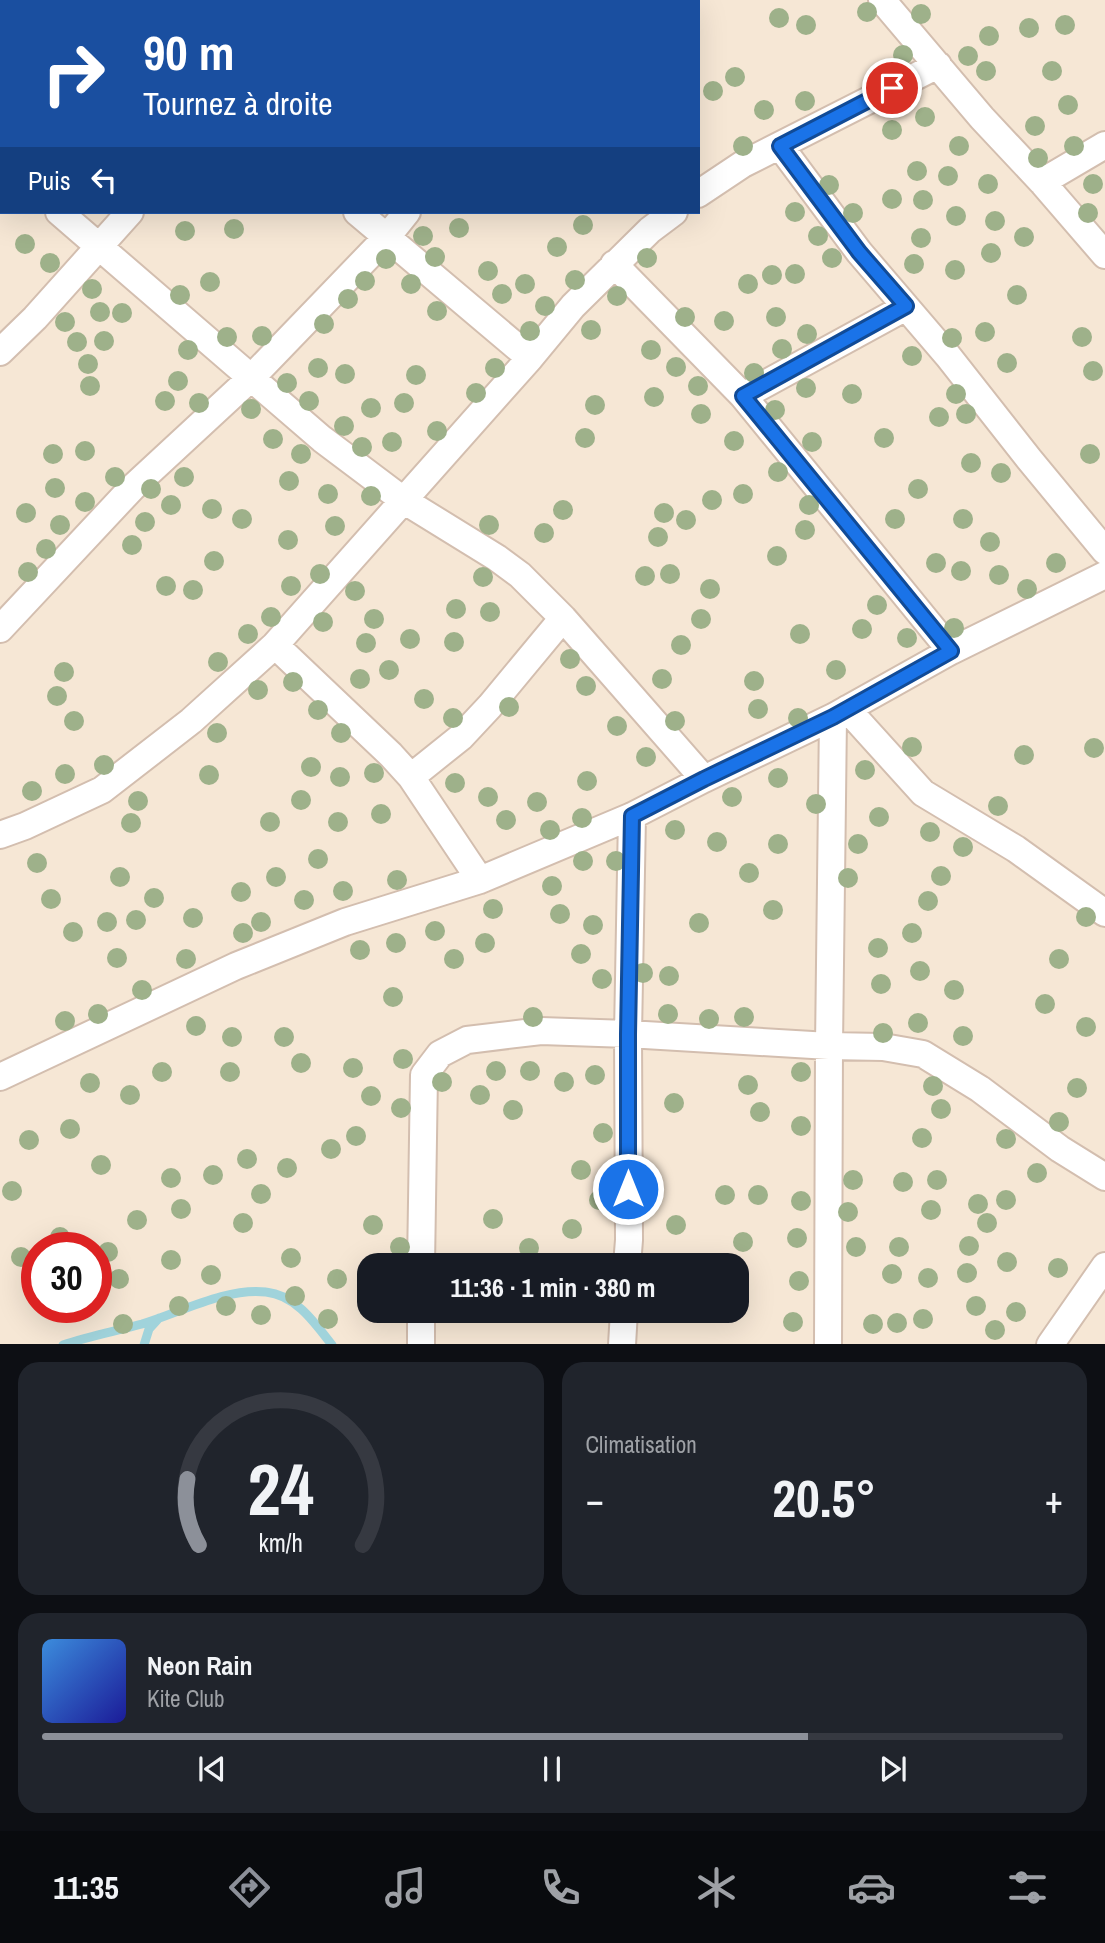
<!DOCTYPE html>
<html lang="fr">
<meta charset="utf-8">
<style>
body{margin:0;font-family:"Archivo Narrow",sans-serif;background:#20242c;color:#f1f3f6;height:100vh;display:flex;flex-direction:column;font-size:26px;white-space:nowrap}
*{box-sizing:border-box;margin:0}
p{font-size:23px;color:#9ea1a6}
.icon{flex:none;width:38px;height:38px;fill:none;stroke:currentColor;stroke-width:2;stroke-linecap:round;stroke-linejoin:round}
.map{position:relative;height:1344px;overflow:hidden}
.side{display:flex;flex-direction:column;gap:18px;padding:18px;background:#0d0f14;flex:1}
.side>*{flex:none}
.banner{position:absolute;left:0px;top:0px;width:700px;height:214px;box-shadow:0 7px 28px #0002;background:#1a4fa0;color:#fff;overflow:hidden}
.speed{position:absolute;left:21px;top:1232px;display:flex;gap:14px;font-size:35px;font-weight:700;text-align:center}
.speed>*{display:grid;place-content:center;width:91px;height:91px;border-radius:50%;background:#171b24;box-shadow:0 7px 28px #0002;line-height:1}
.speed .limit{border:10px solid #d22;background:#fff;color:#111}
.pin{position:absolute;display:grid;place-items:center;width:60px;height:60px;color:#fff;margin:-30px;border:4px solid #fff;border-radius:50%;box-shadow:0 2px 7px #0007}
.me{position:absolute;width:77px;margin:-38px;rotate:0deg;stroke-linejoin:round;filter:drop-shadow(0 0 5px #0008)}
.turn{display:flex;align-items:center;gap:24px;height:147px;padding:0 28px;font-size:32px}
.turn .icon{width:91px;height:91px;stroke-width:2.5}
.turn b{display:block;font-size:49px;line-height:60px}
.then{display:flex;align-items:center;height:66px;padding:0 28px;background:#0003;gap:14px;font-size:26px}
.big{font-size:52px;font-weight:700;line-height:1.1}
.side .card{flex:1;display:flex;flex-direction:column;justify-content:center;gap:10px;min-width:0;padding:0 24px;border-radius:21px;background:#20242c}
.side .dial{align-items:center;gap:0}
.dial svg{height:182px;overflow:visible;fill:none;stroke:#363941;stroke-width:7;stroke-linecap:round;text-anchor:middle}
.dial text{fill:#f1f3f6;stroke:none}
.song{display:flex;align-items:center;gap:21px}
.cover{width:84px;height:84px;border-radius:10px;background:linear-gradient(135deg,hsl(210 70% 55%),hsl(240 70% 35%))}
.played{height:7px;border-radius:4px;background:linear-gradient(90deg,#8c9099 75%,#363941 75%)}
.keys{display:flex;justify-content:space-around;direction:ltr}
.heat{display:flex;justify-content:space-between;align-items:center;font-size:38px;direction:ltr}
.side .tiles{flex:1;display:grid;gap:18px;grid-template-columns:1fr 1fr}
.card:last-child{grid-column:span 2}
.trip{position:absolute;left:357px;top:1253px;width:392px;height:70px;border-radius:21px;background:#171b24;box-shadow:0 7px 28px #0002;font-weight:700;line-height:70px;text-align:center}
.tab-bar{display:flex;height:112px;justify-content:space-around;align-items:center;background:#090b0e;color:#9ea1a6}
.tab-bar .icon{width:49px;height:49px}
.tab-bar .selected{color:#8c9099}
.tab-bar b{font-size:32px;color:#f1f3f6}
.map>svg:first-child{display:block}
</style>
<div class="map">
<svg width="1105" height="1345" viewBox="0 0 1105 1345">
<rect width="100%" height="100%" fill="#fef5e7"/>
<path fill="#f6e7d5" fill-rule="evenodd" d="M0,0H1105V1344L0,1345ZM2,2H698V212H2ZM37,1248H96V1307H37ZM369,1265H737V1311H369Z"/>
<g fill="none" stroke-linecap="round" stroke-linejoin="round">
<path stroke="#a0d3db" stroke-width="9" d="M63,1345C89,1336 116,1331 142,1324C179,1313 227,1287 266,1292C296,1295 315,1323 332,1345
M144,1345L149,1329L159,1318"/>
<defs>
<path id="street" d="M109,0L111,2
M882,0L982,118L1042,182L1105,255
M42,2L44,0
M314,2L316,0
M654,2L659,0
M0,44L2,43
M780,146L859,252L948,356L1029,459L1105,551
M0,163L2,164
M1042,182L1105,145
M698,194L743,164L938,65
M59,212L322,439L403,500L497,558L520,575L563,618L704,779
M357,212L530,358
M614,264L743,396L951,651
M0,352L35,318L130,212
M743,396L906,307
M0,629L132,488L252,377L387,237L407,212
M275,645L391,755L411,777L461,737L490,706L563,618
M847,709L923,793L1016,849L1105,913
M411,777L480,880
M0,835L25,826L102,790L191,721L275,645L530,358L573,306L650,230L674,212
M0,1077L236,966L345,922L480,880L632,816L704,779L833,717L951,651L1105,575
M421,1265L424,1075L440,1054L467,1040L541,1031L628,1034L829,1046L883,1047L923,1054L980,1089L1060,1149L1105,1177
M627,1265L629,1240L628,1034L632,816
M421,1345V1311
M622,1345L624,1311
M828,1345L829,1046L833,717
M1050,1345L1105,1266"/>
</defs>
<use href="#street" stroke="#d3beaf" stroke-width="30"/>
<use href="#street" stroke="#fff" stroke-width="26"/>
</g>
<g fill="#9eb18a">
<circle cx="867" cy="12" r="10"/>
<circle cx="921" cy="14" r="10"/>
<circle cx="779" cy="18" r="10"/>
<circle cx="806" cy="25" r="10"/>
<circle cx="1065" cy="25" r="10"/>
<circle cx="1029" cy="28" r="10"/>
<circle cx="989" cy="36" r="10"/>
<circle cx="903" cy="55" r="10"/>
<circle cx="968" cy="56" r="10"/>
<circle cx="986" cy="71" r="10"/>
<circle cx="1052" cy="71" r="10"/>
<circle cx="735" cy="77" r="10"/>
<circle cx="713" cy="91" r="10"/>
<circle cx="805" cy="101" r="10"/>
<circle cx="1068" cy="105" r="10"/>
<circle cx="764" cy="110" r="10"/>
<circle cx="925" cy="117" r="10"/>
<circle cx="1035" cy="126" r="10"/>
<circle cx="892" cy="130" r="10"/>
<circle cx="743" cy="146" r="10"/>
<circle cx="959" cy="146" r="10"/>
<circle cx="1074" cy="146" r="10"/>
<circle cx="1038" cy="158" r="10"/>
<circle cx="917" cy="171" r="10"/>
<circle cx="948" cy="176" r="10"/>
<circle cx="988" cy="184" r="10"/>
<circle cx="1093" cy="184" r="10"/>
<circle cx="829" cy="185" r="10"/>
<circle cx="892" cy="199" r="10"/>
<circle cx="923" cy="200" r="10"/>
<circle cx="795" cy="212" r="10"/>
<circle cx="853" cy="213" r="10"/>
<circle cx="1088" cy="213" r="10"/>
<circle cx="956" cy="216" r="10"/>
<circle cx="995" cy="221" r="10"/>
<circle cx="583" cy="225" r="10"/>
<circle cx="459" cy="228" r="10"/>
<circle cx="234" cy="229" r="10"/>
<circle cx="185" cy="231" r="10"/>
<circle cx="423" cy="236" r="10"/>
<circle cx="818" cy="236" r="10"/>
<circle cx="1024" cy="237" r="10"/>
<circle cx="921" cy="238" r="10"/>
<circle cx="25" cy="244" r="10"/>
<circle cx="557" cy="247" r="10"/>
<circle cx="991" cy="253" r="10"/>
<circle cx="435" cy="257" r="10"/>
<circle cx="647" cy="258" r="10"/>
<circle cx="832" cy="258" r="10"/>
<circle cx="386" cy="259" r="10"/>
<circle cx="50" cy="263" r="10"/>
<circle cx="914" cy="264" r="10"/>
<circle cx="955" cy="270" r="10"/>
<circle cx="488" cy="271" r="10"/>
<circle cx="795" cy="274" r="10"/>
<circle cx="772" cy="275" r="10"/>
<circle cx="575" cy="280" r="10"/>
<circle cx="365" cy="281" r="10"/>
<circle cx="210" cy="282" r="10"/>
<circle cx="411" cy="284" r="10"/>
<circle cx="525" cy="284" r="10"/>
<circle cx="748" cy="284" r="10"/>
<circle cx="92" cy="289" r="10"/>
<circle cx="502" cy="294" r="10"/>
<circle cx="180" cy="295" r="10"/>
<circle cx="1017" cy="295" r="10"/>
<circle cx="617" cy="296" r="10"/>
<circle cx="348" cy="299" r="10"/>
<circle cx="545" cy="306" r="10"/>
<circle cx="437" cy="311" r="10"/>
<circle cx="100" cy="312" r="10"/>
<circle cx="122" cy="313" r="10"/>
<circle cx="685" cy="317" r="10"/>
<circle cx="776" cy="317" r="10"/>
<circle cx="724" cy="321" r="10"/>
<circle cx="65" cy="322" r="10"/>
<circle cx="324" cy="324" r="10"/>
<circle cx="591" cy="330" r="10"/>
<circle cx="530" cy="331" r="10"/>
<circle cx="985" cy="332" r="10"/>
<circle cx="807" cy="334" r="10"/>
<circle cx="262" cy="336" r="10"/>
<circle cx="227" cy="337" r="10"/>
<circle cx="1082" cy="337" r="10"/>
<circle cx="952" cy="338" r="10"/>
<circle cx="104" cy="341" r="10"/>
<circle cx="77" cy="342" r="10"/>
<circle cx="782" cy="349" r="10"/>
<circle cx="188" cy="350" r="10"/>
<circle cx="651" cy="350" r="10"/>
<circle cx="912" cy="356" r="10"/>
<circle cx="1007" cy="363" r="10"/>
<circle cx="88" cy="364" r="10"/>
<circle cx="676" cy="367" r="10"/>
<circle cx="318" cy="368" r="10"/>
<circle cx="495" cy="368" r="10"/>
<circle cx="1093" cy="371" r="10"/>
<circle cx="754" cy="373" r="10"/>
<circle cx="345" cy="374" r="10"/>
<circle cx="416" cy="375" r="10"/>
<circle cx="178" cy="381" r="10"/>
<circle cx="287" cy="383" r="10"/>
<circle cx="90" cy="386" r="10"/>
<circle cx="698" cy="386" r="10"/>
<circle cx="806" cy="388" r="10"/>
<circle cx="476" cy="393" r="10"/>
<circle cx="852" cy="394" r="10"/>
<circle cx="956" cy="394" r="10"/>
<circle cx="654" cy="397" r="10"/>
<circle cx="165" cy="401" r="10"/>
<circle cx="309" cy="401" r="10"/>
<circle cx="199" cy="403" r="10"/>
<circle cx="404" cy="403" r="10"/>
<circle cx="595" cy="405" r="10"/>
<circle cx="371" cy="408" r="10"/>
<circle cx="251" cy="409" r="10"/>
<circle cx="775" cy="410" r="10"/>
<circle cx="701" cy="414" r="10"/>
<circle cx="966" cy="414" r="10"/>
<circle cx="939" cy="417" r="10"/>
<circle cx="344" cy="426" r="10"/>
<circle cx="437" cy="431" r="10"/>
<circle cx="585" cy="438" r="10"/>
<circle cx="884" cy="438" r="10"/>
<circle cx="273" cy="439" r="10"/>
<circle cx="734" cy="441" r="10"/>
<circle cx="392" cy="442" r="10"/>
<circle cx="812" cy="442" r="10"/>
<circle cx="362" cy="447" r="10"/>
<circle cx="85" cy="451" r="10"/>
<circle cx="53" cy="454" r="10"/>
<circle cx="301" cy="454" r="10"/>
<circle cx="1090" cy="454" r="10"/>
<circle cx="971" cy="463" r="10"/>
<circle cx="778" cy="472" r="10"/>
<circle cx="1001" cy="473" r="10"/>
<circle cx="115" cy="477" r="10"/>
<circle cx="184" cy="477" r="10"/>
<circle cx="289" cy="481" r="10"/>
<circle cx="55" cy="488" r="10"/>
<circle cx="151" cy="489" r="10"/>
<circle cx="918" cy="489" r="10"/>
<circle cx="328" cy="494" r="10"/>
<circle cx="743" cy="494" r="10"/>
<circle cx="371" cy="496" r="10"/>
<circle cx="712" cy="500" r="10"/>
<circle cx="85" cy="502" r="10"/>
<circle cx="171" cy="505" r="10"/>
<circle cx="809" cy="505" r="10"/>
<circle cx="212" cy="509" r="10"/>
<circle cx="563" cy="510" r="10"/>
<circle cx="26" cy="513" r="10"/>
<circle cx="664" cy="513" r="10"/>
<circle cx="242" cy="519" r="10"/>
<circle cx="895" cy="519" r="10"/>
<circle cx="963" cy="519" r="10"/>
<circle cx="686" cy="520" r="10"/>
<circle cx="145" cy="522" r="10"/>
<circle cx="60" cy="525" r="10"/>
<circle cx="489" cy="525" r="10"/>
<circle cx="335" cy="526" r="10"/>
<circle cx="805" cy="530" r="10"/>
<circle cx="544" cy="533" r="10"/>
<circle cx="658" cy="537" r="10"/>
<circle cx="288" cy="540" r="10"/>
<circle cx="990" cy="542" r="10"/>
<circle cx="132" cy="545" r="10"/>
<circle cx="46" cy="549" r="10"/>
<circle cx="777" cy="556" r="10"/>
<circle cx="214" cy="561" r="10"/>
<circle cx="936" cy="563" r="10"/>
<circle cx="1056" cy="563" r="10"/>
<circle cx="961" cy="571" r="10"/>
<circle cx="28" cy="572" r="10"/>
<circle cx="320" cy="574" r="10"/>
<circle cx="670" cy="574" r="10"/>
<circle cx="999" cy="575" r="10"/>
<circle cx="645" cy="576" r="10"/>
<circle cx="483" cy="577" r="10"/>
<circle cx="166" cy="586" r="10"/>
<circle cx="291" cy="586" r="10"/>
<circle cx="710" cy="589" r="10"/>
<circle cx="1027" cy="589" r="10"/>
<circle cx="193" cy="590" r="10"/>
<circle cx="355" cy="591" r="10"/>
<circle cx="877" cy="605" r="10"/>
<circle cx="456" cy="609" r="10"/>
<circle cx="490" cy="612" r="10"/>
<circle cx="271" cy="617" r="10"/>
<circle cx="374" cy="619" r="10"/>
<circle cx="701" cy="619" r="10"/>
<circle cx="323" cy="622" r="10"/>
<circle cx="954" cy="628" r="10"/>
<circle cx="862" cy="629" r="10"/>
<circle cx="248" cy="634" r="10"/>
<circle cx="800" cy="634" r="10"/>
<circle cx="907" cy="638" r="10"/>
<circle cx="410" cy="639" r="10"/>
<circle cx="454" cy="642" r="10"/>
<circle cx="366" cy="643" r="10"/>
<circle cx="681" cy="645" r="10"/>
<circle cx="570" cy="659" r="10"/>
<circle cx="218" cy="662" r="10"/>
<circle cx="389" cy="670" r="10"/>
<circle cx="836" cy="670" r="10"/>
<circle cx="64" cy="672" r="10"/>
<circle cx="360" cy="679" r="10"/>
<circle cx="662" cy="679" r="10"/>
<circle cx="754" cy="681" r="10"/>
<circle cx="293" cy="682" r="10"/>
<circle cx="586" cy="686" r="10"/>
<circle cx="258" cy="690" r="10"/>
<circle cx="57" cy="696" r="10"/>
<circle cx="424" cy="699" r="10"/>
<circle cx="509" cy="707" r="10"/>
<circle cx="758" cy="709" r="10"/>
<circle cx="318" cy="710" r="10"/>
<circle cx="453" cy="718" r="10"/>
<circle cx="798" cy="718" r="10"/>
<circle cx="74" cy="721" r="10"/>
<circle cx="675" cy="721" r="10"/>
<circle cx="617" cy="726" r="10"/>
<circle cx="217" cy="733" r="10"/>
<circle cx="341" cy="733" r="10"/>
<circle cx="912" cy="747" r="10"/>
<circle cx="1094" cy="748" r="10"/>
<circle cx="1024" cy="755" r="10"/>
<circle cx="646" cy="757" r="10"/>
<circle cx="104" cy="765" r="10"/>
<circle cx="311" cy="767" r="10"/>
<circle cx="865" cy="770" r="10"/>
<circle cx="374" cy="773" r="10"/>
<circle cx="65" cy="774" r="10"/>
<circle cx="209" cy="775" r="10"/>
<circle cx="340" cy="777" r="10"/>
<circle cx="778" cy="778" r="10"/>
<circle cx="587" cy="781" r="10"/>
<circle cx="455" cy="783" r="10"/>
<circle cx="32" cy="791" r="10"/>
<circle cx="488" cy="797" r="10"/>
<circle cx="732" cy="797" r="10"/>
<circle cx="301" cy="800" r="10"/>
<circle cx="138" cy="801" r="10"/>
<circle cx="537" cy="802" r="10"/>
<circle cx="816" cy="804" r="10"/>
<circle cx="998" cy="806" r="10"/>
<circle cx="381" cy="814" r="10"/>
<circle cx="879" cy="817" r="10"/>
<circle cx="582" cy="818" r="10"/>
<circle cx="506" cy="820" r="10"/>
<circle cx="270" cy="822" r="10"/>
<circle cx="338" cy="822" r="10"/>
<circle cx="131" cy="823" r="10"/>
<circle cx="550" cy="830" r="10"/>
<circle cx="675" cy="830" r="10"/>
<circle cx="930" cy="832" r="10"/>
<circle cx="717" cy="842" r="10"/>
<circle cx="778" cy="844" r="10"/>
<circle cx="858" cy="844" r="10"/>
<circle cx="963" cy="847" r="10"/>
<circle cx="318" cy="859" r="10"/>
<circle cx="583" cy="861" r="10"/>
<circle cx="616" cy="861" r="10"/>
<circle cx="37" cy="863" r="10"/>
<circle cx="749" cy="873" r="10"/>
<circle cx="941" cy="876" r="10"/>
<circle cx="120" cy="877" r="10"/>
<circle cx="276" cy="877" r="10"/>
<circle cx="848" cy="878" r="10"/>
<circle cx="397" cy="880" r="10"/>
<circle cx="552" cy="886" r="10"/>
<circle cx="343" cy="891" r="10"/>
<circle cx="241" cy="892" r="10"/>
<circle cx="154" cy="898" r="10"/>
<circle cx="51" cy="899" r="10"/>
<circle cx="304" cy="900" r="10"/>
<circle cx="928" cy="901" r="10"/>
<circle cx="493" cy="909" r="10"/>
<circle cx="773" cy="910" r="10"/>
<circle cx="560" cy="914" r="10"/>
<circle cx="1086" cy="917" r="10"/>
<circle cx="193" cy="918" r="10"/>
<circle cx="136" cy="920" r="10"/>
<circle cx="107" cy="922" r="10"/>
<circle cx="261" cy="922" r="10"/>
<circle cx="699" cy="923" r="10"/>
<circle cx="593" cy="925" r="10"/>
<circle cx="435" cy="931" r="10"/>
<circle cx="73" cy="932" r="10"/>
<circle cx="243" cy="933" r="10"/>
<circle cx="912" cy="933" r="10"/>
<circle cx="396" cy="943" r="10"/>
<circle cx="485" cy="943" r="10"/>
<circle cx="878" cy="948" r="10"/>
<circle cx="360" cy="950" r="10"/>
<circle cx="581" cy="954" r="10"/>
<circle cx="117" cy="958" r="10"/>
<circle cx="186" cy="959" r="10"/>
<circle cx="454" cy="959" r="10"/>
<circle cx="1059" cy="959" r="10"/>
<circle cx="920" cy="971" r="10"/>
<circle cx="643" cy="973" r="10"/>
<circle cx="669" cy="976" r="10"/>
<circle cx="602" cy="979" r="10"/>
<circle cx="881" cy="984" r="10"/>
<circle cx="142" cy="990" r="10"/>
<circle cx="954" cy="990" r="10"/>
<circle cx="393" cy="997" r="10"/>
<circle cx="1045" cy="1004" r="10"/>
<circle cx="98" cy="1014" r="10"/>
<circle cx="668" cy="1014" r="10"/>
<circle cx="533" cy="1017" r="10"/>
<circle cx="744" cy="1017" r="10"/>
<circle cx="709" cy="1019" r="10"/>
<circle cx="65" cy="1021" r="10"/>
<circle cx="918" cy="1023" r="10"/>
<circle cx="196" cy="1026" r="10"/>
<circle cx="1086" cy="1027" r="10"/>
<circle cx="883" cy="1033" r="10"/>
<circle cx="963" cy="1036" r="10"/>
<circle cx="232" cy="1037" r="10"/>
<circle cx="284" cy="1037" r="10"/>
<circle cx="403" cy="1059" r="10"/>
<circle cx="301" cy="1063" r="10"/>
<circle cx="353" cy="1068" r="10"/>
<circle cx="496" cy="1071" r="10"/>
<circle cx="530" cy="1071" r="10"/>
<circle cx="162" cy="1072" r="10"/>
<circle cx="230" cy="1072" r="10"/>
<circle cx="801" cy="1072" r="10"/>
<circle cx="595" cy="1075" r="10"/>
<circle cx="442" cy="1082" r="10"/>
<circle cx="564" cy="1082" r="10"/>
<circle cx="90" cy="1083" r="10"/>
<circle cx="748" cy="1085" r="10"/>
<circle cx="933" cy="1086" r="10"/>
<circle cx="1077" cy="1088" r="10"/>
<circle cx="130" cy="1095" r="10"/>
<circle cx="480" cy="1095" r="10"/>
<circle cx="371" cy="1096" r="10"/>
<circle cx="674" cy="1103" r="10"/>
<circle cx="401" cy="1108" r="10"/>
<circle cx="941" cy="1109" r="10"/>
<circle cx="513" cy="1110" r="10"/>
<circle cx="760" cy="1112" r="10"/>
<circle cx="1059" cy="1122" r="10"/>
<circle cx="801" cy="1126" r="10"/>
<circle cx="70" cy="1129" r="10"/>
<circle cx="603" cy="1133" r="10"/>
<circle cx="356" cy="1136" r="10"/>
<circle cx="922" cy="1138" r="10"/>
<circle cx="1006" cy="1139" r="10"/>
<circle cx="29" cy="1140" r="10"/>
<circle cx="331" cy="1149" r="10"/>
<circle cx="247" cy="1159" r="10"/>
<circle cx="101" cy="1165" r="10"/>
<circle cx="287" cy="1168" r="10"/>
<circle cx="581" cy="1170" r="10"/>
<circle cx="1037" cy="1173" r="10"/>
<circle cx="213" cy="1175" r="10"/>
<circle cx="171" cy="1178" r="10"/>
<circle cx="853" cy="1180" r="10"/>
<circle cx="937" cy="1180" r="10"/>
<circle cx="903" cy="1182" r="10"/>
<circle cx="12" cy="1191" r="10"/>
<circle cx="643" cy="1193" r="10"/>
<circle cx="261" cy="1194" r="10"/>
<circle cx="725" cy="1195" r="10"/>
<circle cx="758" cy="1195" r="10"/>
<circle cx="599" cy="1200" r="10"/>
<circle cx="1006" cy="1200" r="10"/>
<circle cx="801" cy="1201" r="10"/>
<circle cx="978" cy="1204" r="10"/>
<circle cx="181" cy="1209" r="10"/>
<circle cx="931" cy="1210" r="10"/>
<circle cx="848" cy="1212" r="10"/>
<circle cx="493" cy="1219" r="10"/>
<circle cx="137" cy="1220" r="10"/>
<circle cx="243" cy="1223" r="10"/>
<circle cx="987" cy="1223" r="10"/>
<circle cx="373" cy="1225" r="10"/>
<circle cx="676" cy="1225" r="10"/>
<circle cx="572" cy="1229" r="10"/>
<circle cx="60" cy="1237" r="10"/>
<circle cx="797" cy="1238" r="10"/>
<circle cx="743" cy="1242" r="10"/>
<circle cx="969" cy="1246" r="10"/>
<circle cx="400" cy="1247" r="10"/>
<circle cx="856" cy="1247" r="10"/>
<circle cx="899" cy="1247" r="10"/>
<circle cx="529" cy="1248" r="10"/>
<circle cx="108" cy="1252" r="10"/>
<circle cx="21" cy="1257" r="10"/>
<circle cx="291" cy="1258" r="10"/>
<circle cx="171" cy="1260" r="10"/>
<circle cx="1007" cy="1262" r="10"/>
<circle cx="1058" cy="1268" r="10"/>
<circle cx="967" cy="1273" r="10"/>
<circle cx="892" cy="1274" r="10"/>
<circle cx="211" cy="1275" r="10"/>
<circle cx="928" cy="1278" r="10"/>
<circle cx="119" cy="1279" r="10"/>
<circle cx="337" cy="1279" r="10"/>
<circle cx="799" cy="1281" r="10"/>
<circle cx="295" cy="1296" r="10"/>
<circle cx="179" cy="1306" r="10"/>
<circle cx="226" cy="1306" r="10"/>
<circle cx="976" cy="1306" r="10"/>
<circle cx="1016" cy="1312" r="10"/>
<circle cx="261" cy="1315" r="10"/>
<circle cx="328" cy="1319" r="10"/>
<circle cx="923" cy="1319" r="10"/>
<circle cx="793" cy="1322" r="10"/>
<circle cx="897" cy="1323" r="10"/>
<circle cx="123" cy="1324" r="10"/>
<circle cx="873" cy="1324" r="10"/>
<circle cx="995" cy="1330" r="10"/>
</g>
<g fill="none" stroke-linecap="round" stroke-linejoin="round">
<defs>
<path id="route" d="M628,1189V1034L632,816L704,779L833,717L951,651L743,396L906,306L859,252L780,146L892,88"/>
</defs>
<use href="#route" stroke="#114b97" stroke-width="18"/>
<use href="#route" stroke="#1a73e8" stroke-width="12"/>
</g>
</svg>
<div class="speed"><div class="limit">30</div></div>
<div class="pin" style="left:892px;top:88px;background:#d93025"><svg class="icon" aria-label="arrive" viewBox="0 0 24 24"><path d="M6 21V4h12l-3 4 3 4H6"/></svg></div>
<svg class="me" style="left:628px;top:1189px" viewBox="-20 -20 40 40"><circle r="17" fill="#1a73e8" stroke="#fff" stroke-width="3"/><path d="M0-11L8 9 0 5-8 9z" fill="#fff"/></svg>
<div class="trip">11:36 · 1 min · 380 m</div>
<div class="banner">
<div class="turn"><svg class="icon" aria-label="right" viewBox="0 0 24 24"><path d="M7 20v-9h11M14 6l5 5-5 5"/></svg><div><b>90 m</b>Tournez à droite</div></div>
<div class="then">Puis<svg class="icon" aria-label="left" viewBox="0 0 24 24"><path d="M17 20v-9H6M10 6l-5 5 5 5"/></svg></div>
</div>
</div>
<section class="side">
<div class="tiles">
<div class="card dial"><svg viewBox="0 0 100 80">
<path d="M14 69A42 42 0 1 1 86 69"/>
<path d="M14 69A42 42 0 0 1 9 40" stroke="#8c9099"/>
<text x="50" y="56" font-size="32" font-weight="700">24</text>
<text x="50" y="72" font-size="11">km/h</text>
</svg></div>
<div class="card"><p>Climatisation</p>
<div class="heat"><a>−</a><b class="big">20.5°</b><a>+</a></div>
</div>
<div class="card">
<div class="song"><i class="cover"></i><div><b>Neon Rain</b><p>Kite Club</p></div></div>
<div class="played"></div>
<div class="keys"><svg class="icon" aria-label="previous" viewBox="0 0 24 24"><path d="M18 5L8 12l10 7zM5 5v14"/></svg><svg class="icon" aria-label="pause" viewBox="0 0 24 24"><path d="M8 5v14M16 5v14"/></svg><svg class="icon" aria-label="next" viewBox="0 0 24 24"><path d="M6 5l10 7-10 7zM19 5v14"/></svg></div>
</div>
</div>
</section>
<nav class="tab-bar">
<b>11:35</b>
<svg class="icon selected" aria-label="directions" viewBox="0 0 24 24"><path d="M12 3l9 9-9 9-9-9zM9 14v-3h6M13 9l2 2-2 2"/></svg>
<svg class="icon" aria-label="music" viewBox="0 0 24 24"><path d="M9 18V5l10-2v13"/><circle cx="6" cy="18" r="3"/><circle cx="16" cy="16" r="3"/></svg>
<svg class="icon" aria-label="phone" viewBox="0 0 24 24"><path d="M5 4h4l2 5-3 2q2 4 5 5l2-3 5 2v4C11 20 4 13 5 4z"/></svg>
<svg class="icon" aria-label="climate" viewBox="0 0 24 24"><path d="M12 3v18M4 7l16 10M4 17L20 7"/></svg>
<svg class="icon" aria-label="car" viewBox="0 0 24 24"><path d="M5 17H2v-5l4-1 3-4h7l3 4 3 1v5h-3M9 17h6M6 11h13"/><circle cx="7" cy="17" r="2"/><circle cx="17" cy="17" r="2"/></svg>
<svg class="icon" aria-label="filters" viewBox="0 0 24 24"><path d="M4 7h16M4 17h16"/><circle cx="9" cy="7" r="2"/><circle cx="15" cy="17" r="2"/></svg>
</nav>
